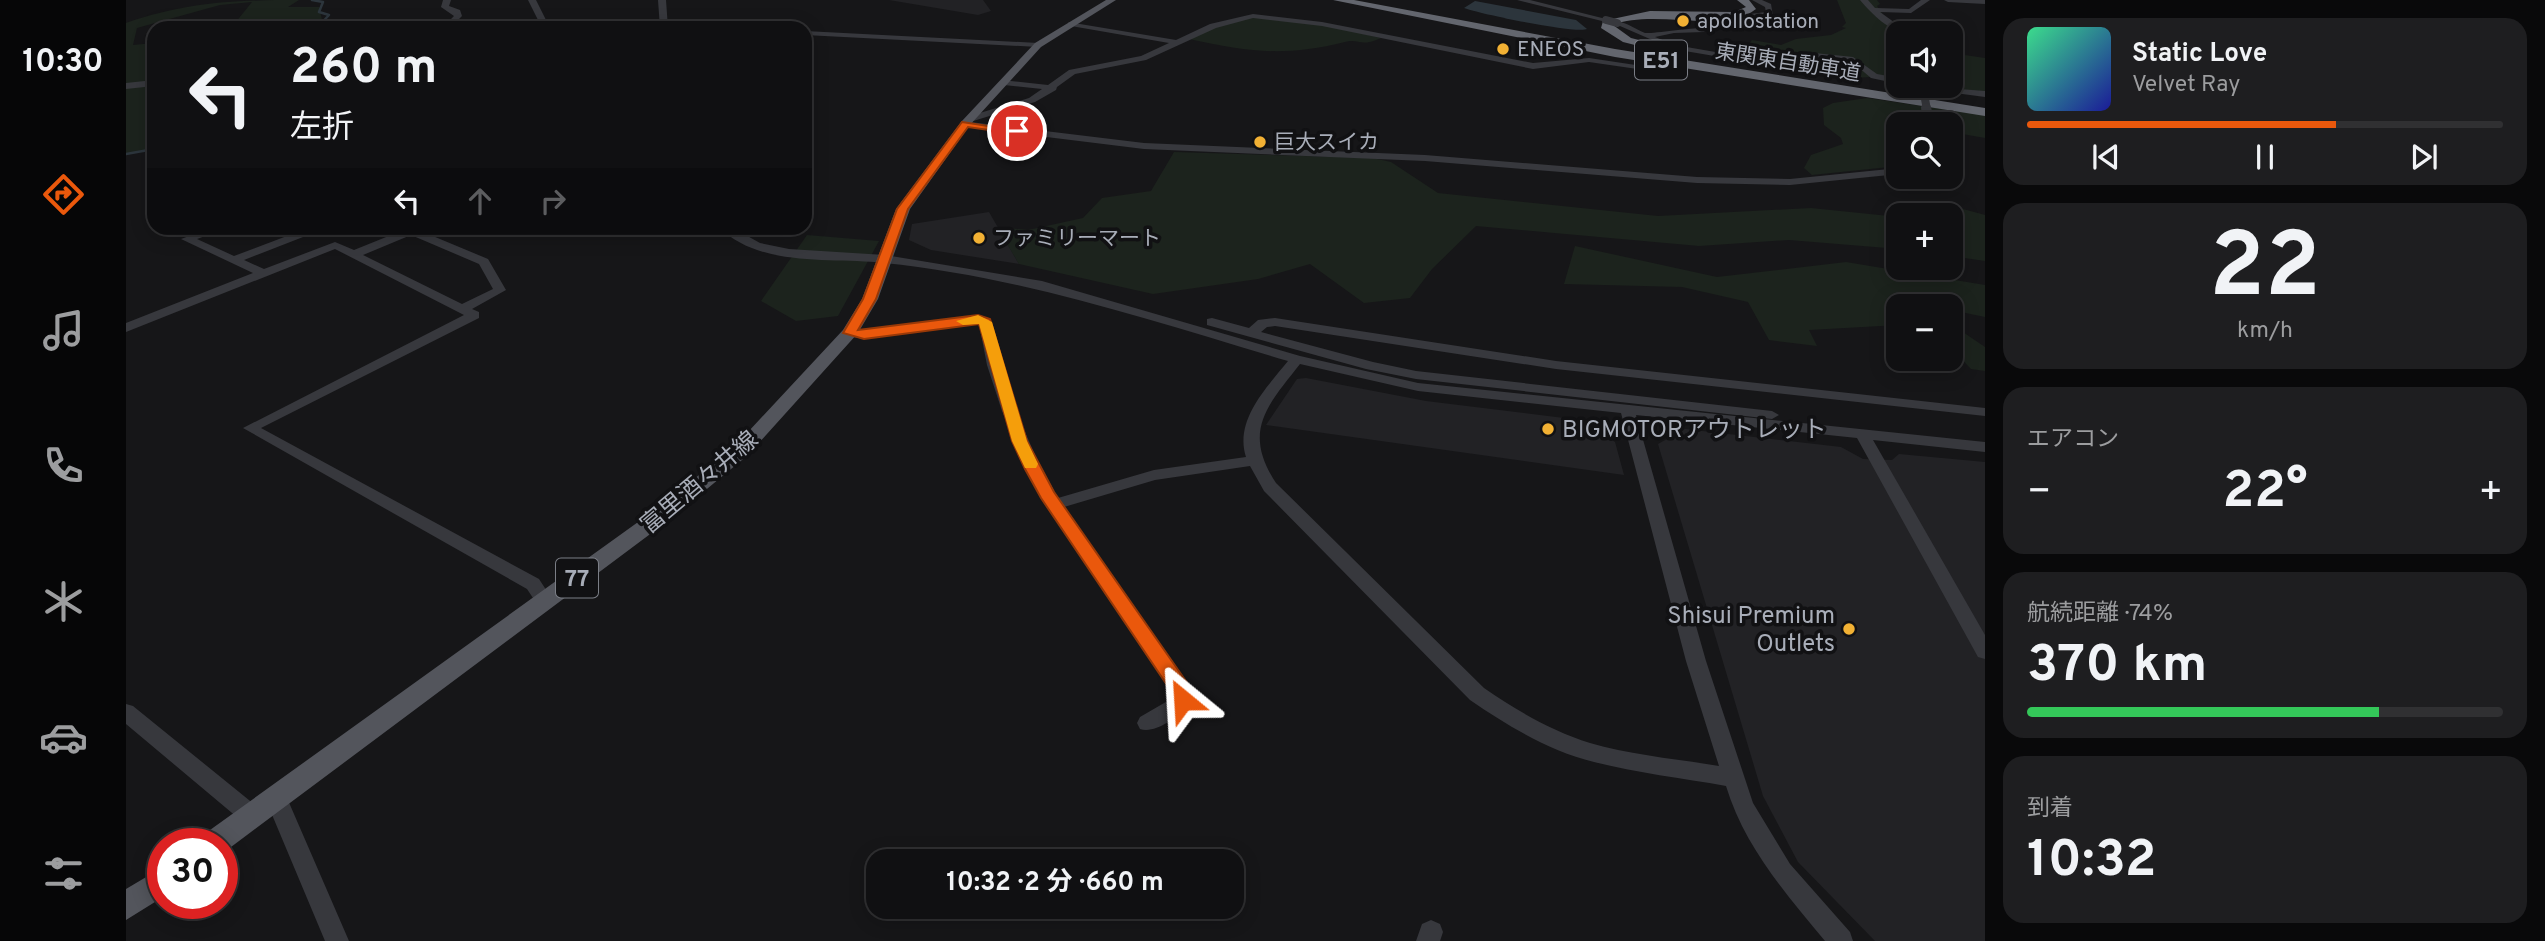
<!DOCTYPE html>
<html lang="ja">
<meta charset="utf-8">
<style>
body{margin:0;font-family:Overpass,"Noto Sans JP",sans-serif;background:#1e1e20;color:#f1f3f6;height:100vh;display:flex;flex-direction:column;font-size:26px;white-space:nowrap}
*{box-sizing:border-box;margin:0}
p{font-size:23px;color:#9c9d9f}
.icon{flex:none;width:38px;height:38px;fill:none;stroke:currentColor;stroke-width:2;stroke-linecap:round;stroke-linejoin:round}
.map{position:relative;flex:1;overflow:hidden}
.panel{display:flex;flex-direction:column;gap:18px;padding:18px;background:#09090a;width:560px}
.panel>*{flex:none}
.hud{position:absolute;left:21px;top:21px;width:665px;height:214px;border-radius:21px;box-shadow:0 4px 18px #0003,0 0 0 2px #303032;background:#101012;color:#f1f3f6;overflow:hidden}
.tools{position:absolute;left:1760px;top:21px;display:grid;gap:14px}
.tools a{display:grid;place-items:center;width:77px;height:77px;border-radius:14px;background:#101012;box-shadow:0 4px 18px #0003,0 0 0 2px #303032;font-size:35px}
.speed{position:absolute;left:21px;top:828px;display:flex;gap:14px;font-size:35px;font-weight:700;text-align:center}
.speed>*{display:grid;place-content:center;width:91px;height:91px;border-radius:50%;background:#101012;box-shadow:0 4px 18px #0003,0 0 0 2px #303032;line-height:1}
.speed .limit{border:10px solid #d22;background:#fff;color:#111}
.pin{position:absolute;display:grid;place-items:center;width:60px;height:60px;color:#fff;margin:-30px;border:4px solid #fff;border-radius:50%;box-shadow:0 2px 7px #0007}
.me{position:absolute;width:77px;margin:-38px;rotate:333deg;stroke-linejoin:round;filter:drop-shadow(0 0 5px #0008)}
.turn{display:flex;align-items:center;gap:24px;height:147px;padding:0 28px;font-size:32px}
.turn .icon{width:91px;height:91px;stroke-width:2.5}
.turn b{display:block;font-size:49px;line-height:60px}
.lanes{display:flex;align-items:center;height:66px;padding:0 28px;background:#0003;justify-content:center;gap:35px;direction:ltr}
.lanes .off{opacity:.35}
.big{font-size:52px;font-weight:700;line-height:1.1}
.panel .widget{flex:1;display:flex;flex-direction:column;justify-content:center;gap:10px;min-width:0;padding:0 24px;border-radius:21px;background:#1e1e20}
.panel .dial{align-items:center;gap:0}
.dial b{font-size:91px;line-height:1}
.song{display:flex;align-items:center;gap:21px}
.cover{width:84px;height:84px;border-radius:10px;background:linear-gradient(135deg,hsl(150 70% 55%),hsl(240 70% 35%))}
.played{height:7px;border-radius:4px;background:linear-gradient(90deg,#ea580c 65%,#303032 65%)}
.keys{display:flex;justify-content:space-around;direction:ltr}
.heat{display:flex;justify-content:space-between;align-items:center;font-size:38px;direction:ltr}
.charge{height:10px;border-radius:5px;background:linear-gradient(90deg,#34c759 74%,#303032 0)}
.trip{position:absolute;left:740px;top:849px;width:378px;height:70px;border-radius:21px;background:#101012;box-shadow:0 4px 18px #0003,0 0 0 2px #303032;font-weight:700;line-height:70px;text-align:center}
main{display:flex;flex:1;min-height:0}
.dock{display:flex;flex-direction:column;width:126px;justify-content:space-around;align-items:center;background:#060607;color:#9c9d9f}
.dock .icon{width:49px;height:49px}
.dock .current{color:#ea580c}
.dock b{font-size:32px;color:#f1f3f6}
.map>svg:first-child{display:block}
</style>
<main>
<nav class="dock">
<b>10:30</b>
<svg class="icon current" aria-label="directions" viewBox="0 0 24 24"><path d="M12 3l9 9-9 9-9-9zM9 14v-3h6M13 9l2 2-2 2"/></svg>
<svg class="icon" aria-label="music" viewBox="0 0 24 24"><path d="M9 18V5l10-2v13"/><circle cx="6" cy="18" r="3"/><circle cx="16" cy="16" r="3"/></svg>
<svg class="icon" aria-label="phone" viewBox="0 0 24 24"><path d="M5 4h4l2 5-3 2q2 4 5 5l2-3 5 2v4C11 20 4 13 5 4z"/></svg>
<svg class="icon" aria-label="climate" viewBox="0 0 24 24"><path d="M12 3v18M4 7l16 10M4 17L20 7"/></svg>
<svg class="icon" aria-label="car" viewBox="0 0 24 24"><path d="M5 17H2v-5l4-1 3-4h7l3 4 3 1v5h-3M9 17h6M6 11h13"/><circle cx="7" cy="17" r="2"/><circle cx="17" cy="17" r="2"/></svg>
<svg class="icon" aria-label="filters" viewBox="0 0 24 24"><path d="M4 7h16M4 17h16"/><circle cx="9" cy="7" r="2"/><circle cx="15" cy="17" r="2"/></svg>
</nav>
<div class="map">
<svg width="1859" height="941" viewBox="0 0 1859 941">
<rect width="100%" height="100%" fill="#161618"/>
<path fill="#222225" d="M763,0H857L865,11L852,15Z
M863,212L893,264L805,250L783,240L786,224Z
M1180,378L1300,401L1454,420L1489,442L1498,475L1140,425L1171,379Z
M1559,429L1715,447L1737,459L1766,460L1773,454L1859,462V941H1749L1672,862L1637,796L1532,444Z"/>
<path fill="#1c231d" d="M173,0L162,7H193L198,28H105L126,2L94,5L11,28L7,45L28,43V64L23,66L28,69V149L0,155V23C60,2 110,0 173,0Z
M1711,0H1751L1754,4L1751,6L1758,16L1781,33H1773V76L1722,78L1624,62L1613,56L1626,40L1655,45L1670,39L1705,35L1720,28L1716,27L1720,23Z
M1128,17L1195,24L1255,38C1233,48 1234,38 1219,42C1158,57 1123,52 1063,39L1089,26Z
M1825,53L1859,58V96L1813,86H1825Z
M1741,98L1859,115V138L1825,132V124H1773V166L1686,175L1678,168L1685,155L1717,144L1715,138L1698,125L1697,108L1707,103Z
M1048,152L1247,158L1265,162L1312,193L1532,216L1685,208L1773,217V249L1663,240L1573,246L1350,226L1306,269L1284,298L1238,303L1184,264L1132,279L1027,294L893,264L871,227L902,230L957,218L976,198L1025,191Z
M1826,206L1859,215V261L1825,256V215H1812Z
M681,235L753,241L712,316L670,321L635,301Z
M1449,246L1591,277L1720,262L1859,285V317L1825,310V306H1773V325L1683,330L1691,346L1643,340L1622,302L1556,287L1438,284Z
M1825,324L1859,347V371L1845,369L1825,348Z"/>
<path fill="#2c353c" d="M1349,1L1450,20L1461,29C1450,34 1354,14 1338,8Z"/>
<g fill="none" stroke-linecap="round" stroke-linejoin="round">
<path stroke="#2c353c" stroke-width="2.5" d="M186,0L197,2L193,12L203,15L191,28
M0,154L28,149"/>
<path stroke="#333438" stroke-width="8" stroke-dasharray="8 4.5" stroke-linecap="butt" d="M1539,70L1556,49"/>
<path fill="#37383d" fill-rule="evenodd" d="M317,0H325L323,6L334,10L336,16L324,28H316L328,16L315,7Z
M402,0H410L424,28H416Z
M532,0H540L542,28H534Z
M1391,0H1404L1484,20L1480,22Z
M1626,0H1636L1645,4L1647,16L1586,23L1578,32L1548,33L1529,37L1549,45L1624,58L1679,52L1727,57L1751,74L1773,78V84L1745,78L1725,61L1679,56L1624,62L1547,49L1487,23C1497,19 1508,29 1519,33C1523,34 1565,28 1576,28L1584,19L1640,12L1639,7Z
M1734,0H1742L1749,8L1783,9L1795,0H1804L1785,13L1754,12L1783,33C1764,33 1746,14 1734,0Z
M1818,0H1859V4L1822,2Z
M1127,14L1196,22L1407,63L1463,58L1543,70L1539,73L1463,62L1407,69L1196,26L1127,18L1090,28L1020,60L949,74L931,87L930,90L909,102L844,122L1018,143L1299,155L1571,177L1664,179L1773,168V174L1664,185L1571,183L1299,161L1018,149L839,127L834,124L844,122L839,119L841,117L903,98L916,89L878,85L875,84V80L922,85L943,70L1015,56L1043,43L945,26L942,22L1050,40L1084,24Z
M679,31L912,43L916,45L912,47L679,35Z
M28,80V86L0,89V83Z
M1795,86L1859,91V97L1799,89Z
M1801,109L1817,124H1807L1796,112Z
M85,228H101L71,239L108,256L182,228H196L195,230L118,260L138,269L209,242L228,250L275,231L272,228L290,229L362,259L380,290L346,309L353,312V318L135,428L413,579L428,602L425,607H413L401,589L117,428L338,315L209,249L0,332V323L127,273L55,239ZM285,235L353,264L367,289L336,304L237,255Z
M594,228H607L634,243L663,249L759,255L916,281L1174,356L1292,383L1859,442V452L1747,440L1859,635V659L1852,657L1731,438L1510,415L1580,661L1627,803L1664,864L1724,932L1727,941H1699C1660,894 1618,846 1600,786C1556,778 1511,773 1468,762C1423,751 1382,726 1344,700L1138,491L1124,466L1029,480L938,507L1067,693L1061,710C1048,718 1029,734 1014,729L1011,723L1014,717L1045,699L1047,694L913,494L876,411L861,365L853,324L739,339L719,336L717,333L724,329L739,331L852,315L864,319L890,411L909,455L932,498L1028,470L1120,457C1108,420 1141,387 1162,361C1029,322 897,277 758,263C706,257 635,268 594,228ZM1174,364L1292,391L1495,413L1560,661L1593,766C1552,759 1504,755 1464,743C1426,731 1391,711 1358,688L1150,483C1116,431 1141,406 1174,364Z
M1086,318L1123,328L1132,320L1149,318L1430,361L1859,408V416L1430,369L1149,326L1141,327L1135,332L1247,362L1290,371L1646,411L1653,415L1646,419L1290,379L1240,369L1081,325V319Z
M0,704L7,706L134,809L137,816L134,823L126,826L118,823L0,724Z
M150,788L158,791L223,941H199L139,798L142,791Z
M1305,920L1314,924L1317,932L1314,941H1290L1296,924Z"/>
<path fill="#53555c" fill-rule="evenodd" d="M980,0H990L915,47L843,126L784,209L752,299L732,333L622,455L547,517L97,853L96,844H73L77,835L533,507L608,447L717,330L736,299L770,209L835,122L909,43Z
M37,867V897L0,920V889Z"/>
<path fill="#63666e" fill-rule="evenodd" d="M1207,0H1228L1489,49L1859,108V116L1489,57Z
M1611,0H1623L1630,9C1598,35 1528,8 1487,25L1505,38L1529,44L1531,46L1525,49L1497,42L1475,28L1477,21L1524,11L1608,12L1620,7Z"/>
<path stroke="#37383d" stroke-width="8" d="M1480,20L1491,23
M1797,88L1801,110"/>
<path stroke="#37383d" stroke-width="10" d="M1800,108L1801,112"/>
</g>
<path fill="#ea580c" stroke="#983908" stroke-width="2" d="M836,122L896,131L891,134L842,127L782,209L750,299L732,330L852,315L864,319L901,441L928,492L1064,687L1067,693L1064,705H1050L1047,694L915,498L899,469L886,441L853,324L738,339L717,333L737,299L771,209Z"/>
<path fill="#f59e0b" d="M852,315L866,322L901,441L912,464L910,468H899L886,441L853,324L837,325L830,321Z"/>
<g fill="#f2b134" stroke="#111113" stroke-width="2.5">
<circle cx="1557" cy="21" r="7"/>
<circle cx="1377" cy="49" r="7"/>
<circle cx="1134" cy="142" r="7"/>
<circle cx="853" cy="238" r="7"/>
<circle cx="1422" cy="429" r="7"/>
<circle cx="1723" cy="629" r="7"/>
</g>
<g text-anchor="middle" stroke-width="7" stroke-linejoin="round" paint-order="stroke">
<g font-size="21" fill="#a8adb8" stroke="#111113" text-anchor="start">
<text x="1571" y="28">apollostation</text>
<text x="1391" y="56">ENEOS</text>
<text x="1148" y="149">巨大スイカ</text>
<text x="867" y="245">ファミリーマート</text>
</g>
<g font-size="21" fill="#a8adb8" stroke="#111113">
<text transform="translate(1662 62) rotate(9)" y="7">東関東自動車道</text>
</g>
<g fill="#111113" stroke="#7b7e86" stroke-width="2">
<rect x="1509" y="40.5" width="52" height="39" rx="5"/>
<rect x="430" y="558.5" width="42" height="39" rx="5"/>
</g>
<g font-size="23" font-weight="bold" fill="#a8adb8">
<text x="1535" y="68">E51</text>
<text x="451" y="586">77</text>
</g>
<g font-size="24" fill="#a8adb8" stroke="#111113" text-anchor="start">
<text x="1436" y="437">BIGMOTORアウトレット</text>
<text x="1709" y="623" text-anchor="end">Shisui Premium<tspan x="1709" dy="28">Outlets</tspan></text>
</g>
<g font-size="24" fill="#a8adb8" stroke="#111113">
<text transform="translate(573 482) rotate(-40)" y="8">富里酒々井線</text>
</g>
</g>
</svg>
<div class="tools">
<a><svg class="icon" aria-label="sound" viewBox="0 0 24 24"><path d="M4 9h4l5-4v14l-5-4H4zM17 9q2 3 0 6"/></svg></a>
<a><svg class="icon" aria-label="search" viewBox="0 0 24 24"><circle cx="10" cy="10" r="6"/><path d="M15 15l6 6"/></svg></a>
<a>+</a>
<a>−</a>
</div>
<div class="speed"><div class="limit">30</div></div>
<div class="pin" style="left:891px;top:131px;background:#d93025"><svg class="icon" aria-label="arrive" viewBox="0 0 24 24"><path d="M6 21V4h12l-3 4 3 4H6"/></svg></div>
<svg class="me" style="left:1057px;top:700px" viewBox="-20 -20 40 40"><path d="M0-17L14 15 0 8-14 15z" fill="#ea580c" stroke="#fff" stroke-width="4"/></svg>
<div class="trip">10:32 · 2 分 · 660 m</div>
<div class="hud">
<div class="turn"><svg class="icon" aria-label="left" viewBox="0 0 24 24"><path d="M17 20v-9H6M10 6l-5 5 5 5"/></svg><div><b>260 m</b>左折</div></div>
<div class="lanes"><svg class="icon" aria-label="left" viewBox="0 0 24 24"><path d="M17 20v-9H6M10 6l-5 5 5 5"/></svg><svg class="icon off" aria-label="ahead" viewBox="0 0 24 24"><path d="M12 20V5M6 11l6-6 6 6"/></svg><svg class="icon off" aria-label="right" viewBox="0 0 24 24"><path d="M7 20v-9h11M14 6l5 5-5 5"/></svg></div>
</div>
</div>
<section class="panel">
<div class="widget">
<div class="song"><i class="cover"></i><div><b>Static Love</b><p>Velvet Ray</p></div></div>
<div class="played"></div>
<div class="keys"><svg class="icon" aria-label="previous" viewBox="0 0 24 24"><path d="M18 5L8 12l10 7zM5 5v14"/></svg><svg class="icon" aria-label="pause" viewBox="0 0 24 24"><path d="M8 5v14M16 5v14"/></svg><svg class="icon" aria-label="next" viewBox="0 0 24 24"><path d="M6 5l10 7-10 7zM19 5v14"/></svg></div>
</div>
<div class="widget dial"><b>22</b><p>km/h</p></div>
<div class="widget"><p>エアコン</p>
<div class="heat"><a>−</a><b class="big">22°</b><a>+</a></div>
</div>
<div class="widget"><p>航続距離 · 74%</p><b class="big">370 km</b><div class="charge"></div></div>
<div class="widget"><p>到着</p><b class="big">10:32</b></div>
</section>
</main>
